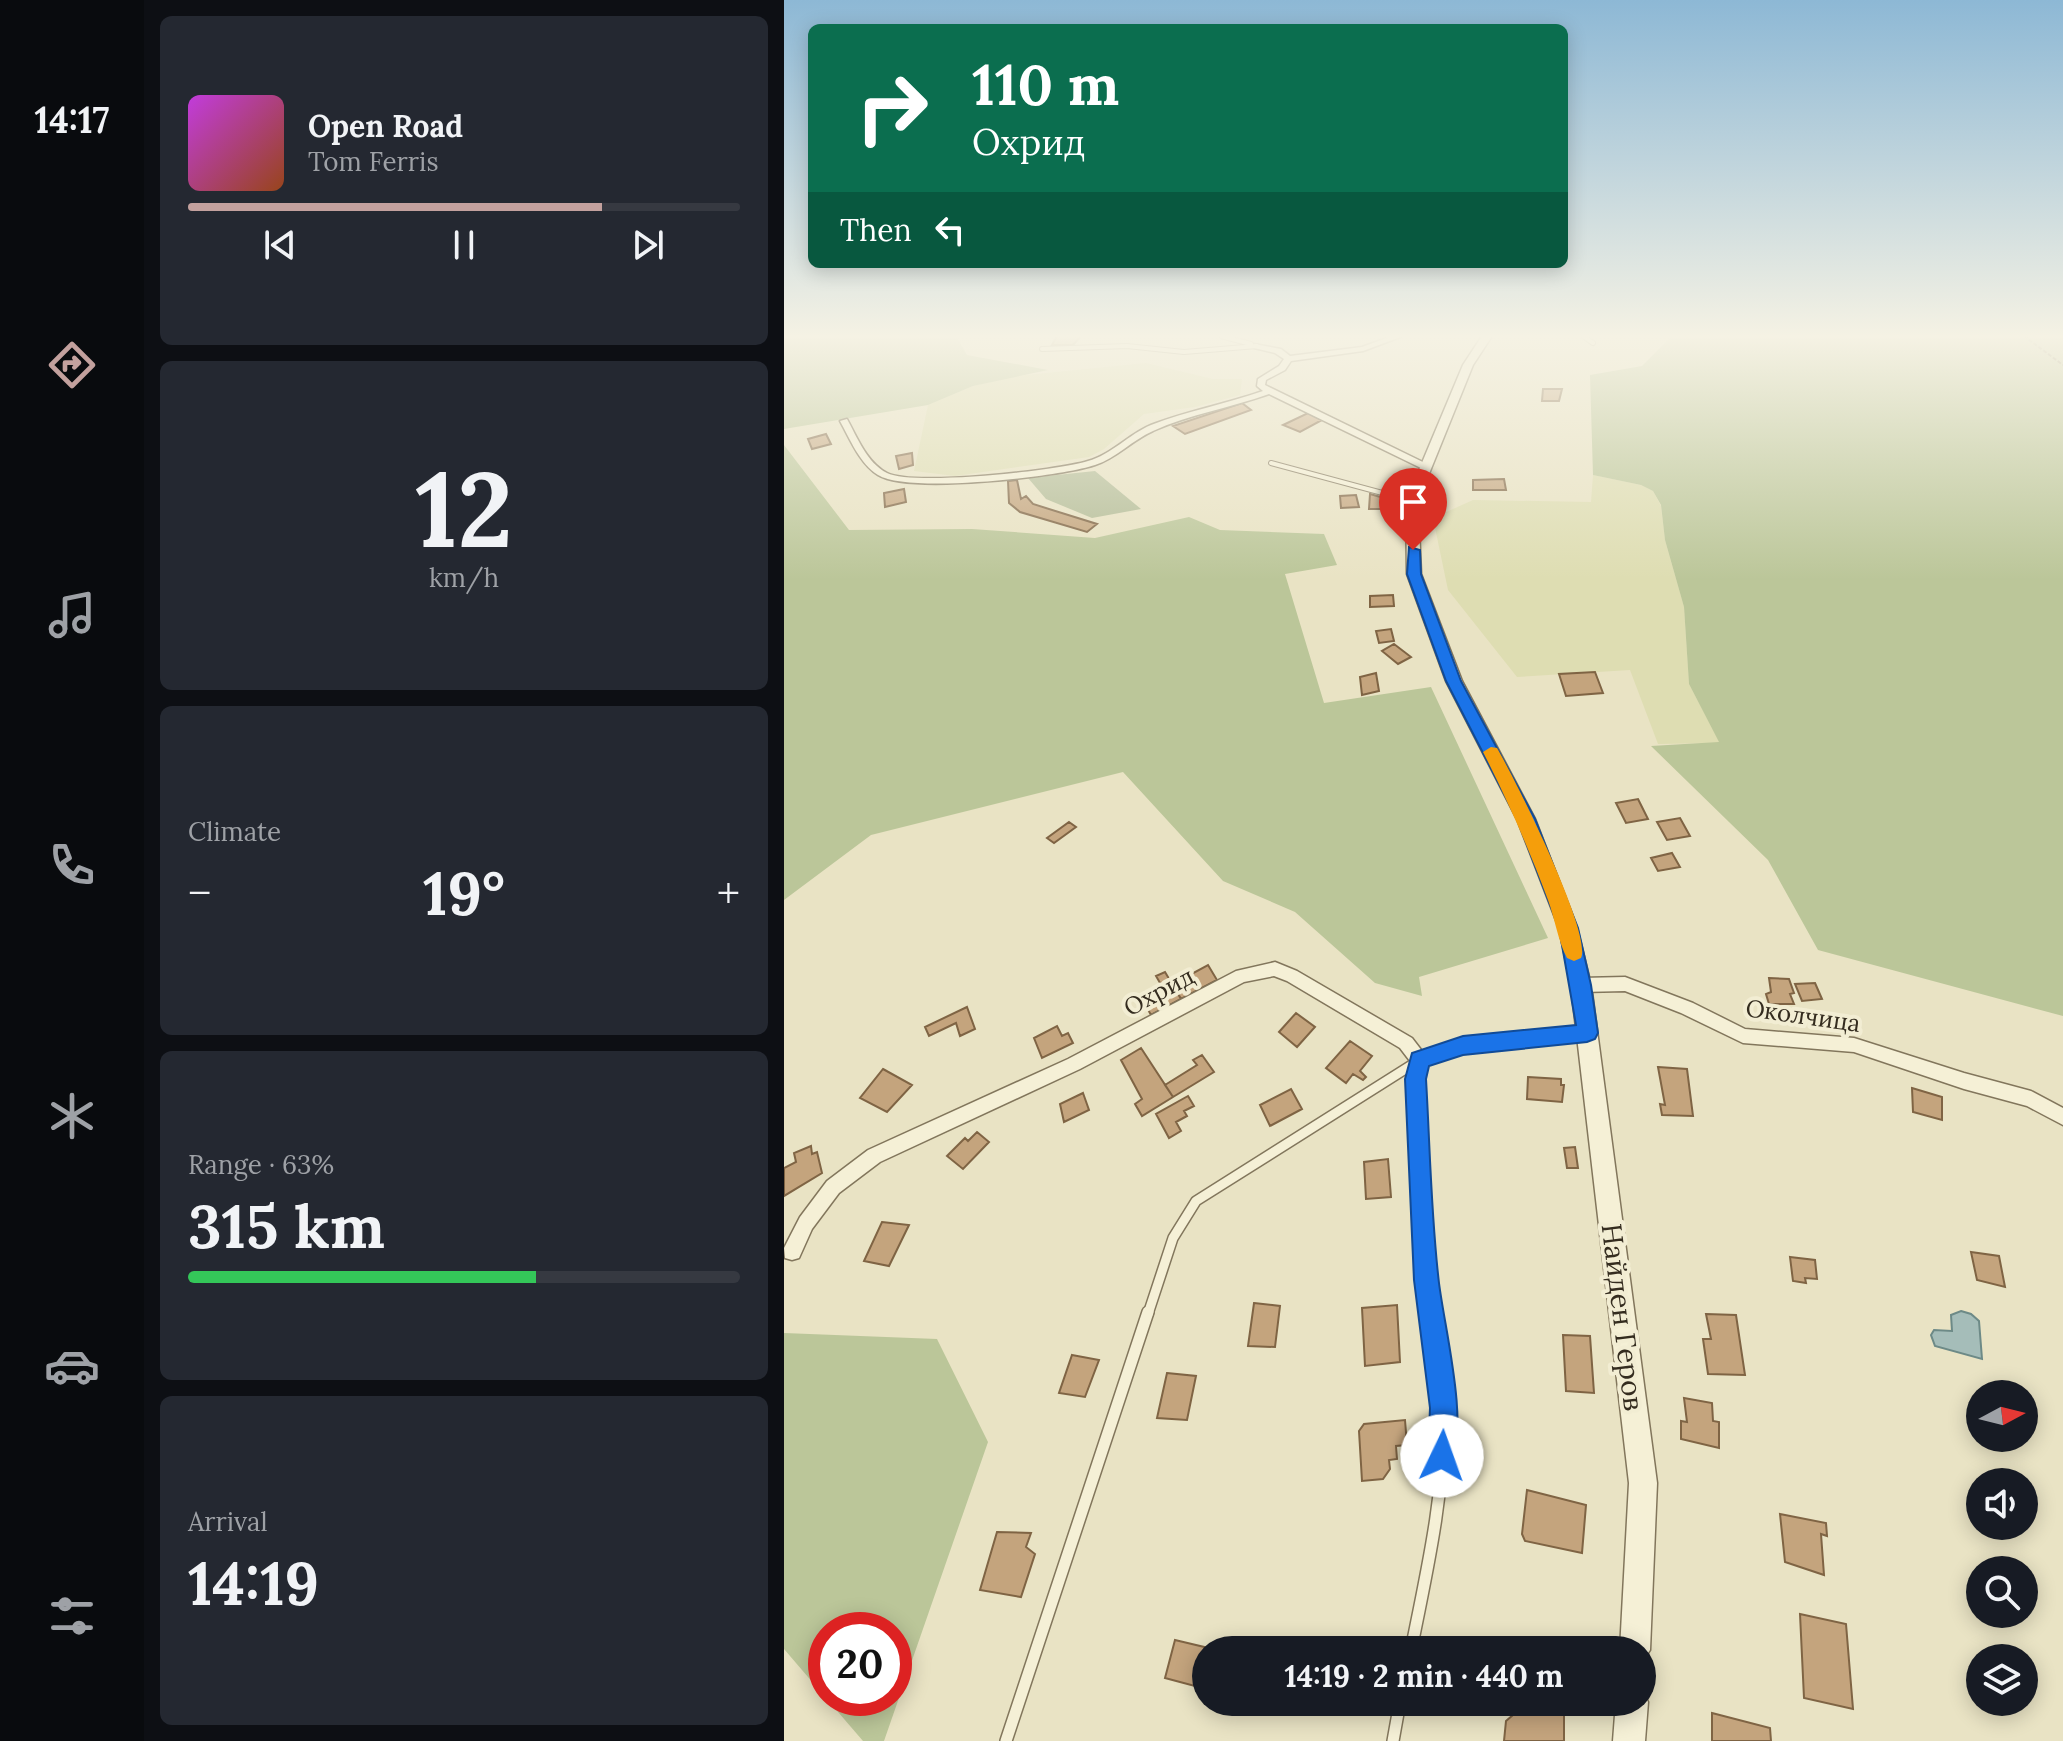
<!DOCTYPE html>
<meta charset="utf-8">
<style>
body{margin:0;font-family:Lora,serif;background:#242831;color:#f1f3f6;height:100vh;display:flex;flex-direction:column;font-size:30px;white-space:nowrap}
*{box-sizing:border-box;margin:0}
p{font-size:26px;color:#9ea1a6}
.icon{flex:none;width:44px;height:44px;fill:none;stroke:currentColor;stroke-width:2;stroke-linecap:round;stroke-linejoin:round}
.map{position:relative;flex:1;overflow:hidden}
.side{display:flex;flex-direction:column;gap:16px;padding:16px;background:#0d0f14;width:640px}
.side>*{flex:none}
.banner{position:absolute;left:24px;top:24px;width:760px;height:244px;border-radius:12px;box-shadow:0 4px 20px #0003;background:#0b6e4f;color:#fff;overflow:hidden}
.needle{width:52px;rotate:83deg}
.fabs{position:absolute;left:1182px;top:1380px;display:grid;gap:16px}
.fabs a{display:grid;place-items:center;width:72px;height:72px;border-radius:50%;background:#171b24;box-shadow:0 4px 20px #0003;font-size:40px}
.speed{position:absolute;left:24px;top:1612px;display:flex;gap:16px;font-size:40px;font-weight:700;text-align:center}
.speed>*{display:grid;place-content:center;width:104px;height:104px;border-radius:50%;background:#171b24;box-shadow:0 4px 20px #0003;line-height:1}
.speed .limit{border:12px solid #d22;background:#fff;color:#111}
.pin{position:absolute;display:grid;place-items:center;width:68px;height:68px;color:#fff;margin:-82px -34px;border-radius:50% 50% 50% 0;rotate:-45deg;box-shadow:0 0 8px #0007}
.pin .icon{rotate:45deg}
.me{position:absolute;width:88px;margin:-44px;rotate:3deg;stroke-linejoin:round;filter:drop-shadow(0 0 6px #0008)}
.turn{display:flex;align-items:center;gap:28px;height:168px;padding:0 32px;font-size:36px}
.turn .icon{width:104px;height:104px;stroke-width:2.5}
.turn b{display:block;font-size:56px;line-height:68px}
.then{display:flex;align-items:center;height:76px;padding:0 32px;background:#0003;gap:16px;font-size:30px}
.big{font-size:60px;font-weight:700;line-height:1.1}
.side .tile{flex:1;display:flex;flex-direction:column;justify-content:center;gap:12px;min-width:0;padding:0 28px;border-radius:12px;background:#242831}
.side .dial{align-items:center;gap:0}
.dial b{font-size:104px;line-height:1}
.song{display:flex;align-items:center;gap:24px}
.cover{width:96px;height:96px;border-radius:12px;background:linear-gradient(135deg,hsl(290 70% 55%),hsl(20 70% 35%))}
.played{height:8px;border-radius:4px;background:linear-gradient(90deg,#c3a19e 75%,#363941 75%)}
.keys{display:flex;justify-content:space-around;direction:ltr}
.heat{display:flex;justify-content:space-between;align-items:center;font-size:44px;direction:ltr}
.charge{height:12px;border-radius:6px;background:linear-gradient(90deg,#34c759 63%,#363941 0)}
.trip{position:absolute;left:408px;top:1636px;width:464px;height:80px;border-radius:40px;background:#171b24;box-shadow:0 4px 20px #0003;font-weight:700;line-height:80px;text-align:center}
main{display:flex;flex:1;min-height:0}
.tab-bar{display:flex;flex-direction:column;width:144px;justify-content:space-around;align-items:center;background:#090b0e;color:#9ea1a6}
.tab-bar .icon{width:56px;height:56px}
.tab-bar .selected{color:#c3a19e}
.tab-bar b{font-size:36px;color:#f1f3f6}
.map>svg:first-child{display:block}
</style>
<main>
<nav class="tab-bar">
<b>14:17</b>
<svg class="icon selected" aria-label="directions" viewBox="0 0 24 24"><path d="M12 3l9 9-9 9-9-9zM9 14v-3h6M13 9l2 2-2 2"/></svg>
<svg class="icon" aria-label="music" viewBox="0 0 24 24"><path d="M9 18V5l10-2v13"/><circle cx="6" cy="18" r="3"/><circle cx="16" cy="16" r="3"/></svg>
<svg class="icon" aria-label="phone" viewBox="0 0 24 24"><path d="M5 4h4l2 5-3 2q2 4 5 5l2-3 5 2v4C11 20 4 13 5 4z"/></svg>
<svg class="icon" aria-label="climate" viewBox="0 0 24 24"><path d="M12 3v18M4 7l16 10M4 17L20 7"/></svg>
<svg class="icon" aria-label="car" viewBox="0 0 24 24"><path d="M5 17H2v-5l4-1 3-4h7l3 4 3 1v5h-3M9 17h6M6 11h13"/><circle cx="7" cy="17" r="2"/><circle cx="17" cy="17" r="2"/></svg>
<svg class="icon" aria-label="filters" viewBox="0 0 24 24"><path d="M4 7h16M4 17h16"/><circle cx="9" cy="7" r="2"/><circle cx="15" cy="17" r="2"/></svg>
</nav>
<section class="side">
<div class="tile">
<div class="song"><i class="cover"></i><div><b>Open Road</b><p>Tom Ferris</p></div></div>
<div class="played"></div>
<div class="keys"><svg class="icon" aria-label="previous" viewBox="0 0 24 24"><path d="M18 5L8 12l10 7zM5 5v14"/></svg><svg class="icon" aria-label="pause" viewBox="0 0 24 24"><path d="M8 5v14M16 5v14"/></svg><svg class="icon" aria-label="next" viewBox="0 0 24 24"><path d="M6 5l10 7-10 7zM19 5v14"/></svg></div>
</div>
<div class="tile dial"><b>12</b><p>km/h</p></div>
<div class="tile"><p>Climate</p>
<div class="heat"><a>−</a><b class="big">19°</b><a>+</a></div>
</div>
<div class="tile"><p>Range · 63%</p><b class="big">315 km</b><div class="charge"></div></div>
<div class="tile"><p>Arrival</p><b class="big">14:19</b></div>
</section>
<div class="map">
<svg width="1279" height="1741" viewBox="0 0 1279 1741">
<rect width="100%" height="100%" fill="#e9e3c4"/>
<path fill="#deddb2" d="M362,363L429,379H458L456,395L411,407L360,414L320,449L305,457L171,476L130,471L144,405L189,386L232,376Z
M809,475L857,485L869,491L877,506L881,540L900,607L905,684L936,743L874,744L846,670L733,677L664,590L649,518L689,500L807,502Z"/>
<path fill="#bbc699" d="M0,336H172L183,355L264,370L189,386L144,405L0,429Z
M888,336H1279V1016L1034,950L984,860L867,746L935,742L905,684L900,607L881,540L877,505L869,491L857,485L809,475L806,375L858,366Z
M0,445L65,530L188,529L311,538L405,517L436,530L540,534L553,565L501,574L540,703L647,687L764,938L635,977L638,996L591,983L511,912L439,881L339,772L87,835L0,900Z
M0,1333L153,1339L204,1442L100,1741H79L42,1698H110V1630H42V1698L0,1649Z"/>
<path fill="#b3bc97" d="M311,471L357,509L308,518L262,499L244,478Z"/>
<path fill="#a5bdb9" stroke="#6d8a87" stroke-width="2" d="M1177,1311L1187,1314L1195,1321L1198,1359L1151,1346L1147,1335L1150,1330L1168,1331L1167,1315Z"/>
<path fill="#c4a47d" stroke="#7f6444" stroke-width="2" d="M273,336H297L289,345H268Z
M759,389H778L775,401H758Z
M458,403L467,410L401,434L389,426Z
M524,413L538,420L516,432L499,425Z
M42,434L47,444L28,449L24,439Z
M128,453L129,465L115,469L112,456Z
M720,479L722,490H689V480Z
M233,480L237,499L242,496L249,504L313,524L303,532L236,512L225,503L224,481Z
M120,489L122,502L101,507L100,493Z
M586,494L600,498V509H585Z
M572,495L575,507L557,508L556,496Z
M609,595L610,606L586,607V596Z
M607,629L610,641L595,643L592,631Z
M610,644L627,657L614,664L598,651Z
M811,672L819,693L782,696L775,674Z
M592,673L595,691L578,695L576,677Z
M854,799L864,819L842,823L832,803Z
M896,818L906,836L883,840L873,822Z
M285,822L292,827L270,843L263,838Z
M888,853L896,867L874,871L867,858Z
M424,965L433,980L397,999L389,984Z
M381,972L397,999L367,1015L358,999L379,988L372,976Z
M985,978L1005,979L1010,993L1006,994L1010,1004H985L982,994L987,992Z
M1031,983L1038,999L1018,1001L1011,984Z
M183,1007L191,1029L176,1036L172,1023L145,1036L141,1027Z
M512,1013L531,1027L513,1047L495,1032Z
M273,1026L278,1036L284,1033L289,1043L258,1058L250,1038Z
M566,1041L588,1056L576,1071L582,1077L579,1080L569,1074L562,1083L542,1068Z
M357,1048L389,1097L358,1116L351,1104L358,1099L337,1060Z
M418,1055L430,1072L389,1097L381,1085L413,1065L409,1060Z
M874,1067L903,1069L909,1116L878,1115L876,1104L881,1105Z
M99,1069L128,1085L103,1112L76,1098Z
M744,1077L777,1079V1085H780L778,1102L743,1099Z
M1128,1088L1158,1097V1120L1129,1112Z
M507,1089L518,1109L486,1126L476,1105Z
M299,1093L305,1110L280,1122L276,1104Z
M404,1096L410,1106L400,1111L403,1116L392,1122L397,1131L385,1138L372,1114Z
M193,1132L205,1142L179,1169L163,1156L181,1138L184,1141Z
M27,1146L28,1154L33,1152L38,1173L0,1196V1168L12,1162L10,1153Z
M791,1147L794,1168H783L780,1148Z
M604,1159L607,1197L582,1199L580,1162Z
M98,1222L125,1225L105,1266L80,1261Z
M1187,1252L1215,1256L1221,1287L1193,1280Z
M1006,1257L1031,1260L1033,1279L1021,1278L1022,1283L1009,1281Z
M470,1303L496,1306L491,1347L464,1346Z
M613,1305L616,1362L581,1366L578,1308Z
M922,1314L952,1315L961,1375L924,1374L919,1339H927Z
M779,1335L806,1336L810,1393L782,1391Z
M288,1355L315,1360L301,1397L275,1393Z
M383,1373L412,1376L403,1420L373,1418Z
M900,1398L928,1403L929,1421L935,1422V1448L897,1439V1421L903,1422Z
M621,1420L623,1445L612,1446L613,1459L605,1460L606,1469L599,1479L578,1481L575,1431L580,1424Z
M743,1490L802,1505L798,1553L741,1541L738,1534Z
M996,1514L1042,1523L1043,1536L1037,1534L1040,1575L1001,1562Z
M213,1532L247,1533L242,1547L251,1554L237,1597L196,1590Z
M1016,1614L1062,1624L1069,1709L1020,1698Z
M391,1640L433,1650H422V1689L381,1678Z
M743,1702H780V1741H720L722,1721L736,1709L742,1711Z
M928,1713L986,1728L987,1741H928Z"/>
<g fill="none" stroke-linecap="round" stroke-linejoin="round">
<defs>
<path id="service-far3" d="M437,336L467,344
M799,336L809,343
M258,349L343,346L400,352L473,346
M487,463L628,501"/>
<path id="service-far2" d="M625,500L628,501"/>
<path id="service-far1" d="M635,1060L631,1079L642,1280L647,1314
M364,1314L389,1238L412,1201L634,1061"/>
<path id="service" d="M627,1650C643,1571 661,1492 660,1411C659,1378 651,1344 647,1312
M222,1741L364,1312
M609,1741L616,1702"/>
<path id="minor" d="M608,336H619L579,351L507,361L501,370L482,380L481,385L645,465V469H639L485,394C446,408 406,414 369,431C348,440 333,458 311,465C275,477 125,494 94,475C76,464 66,439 56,421L63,419C73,437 83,463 103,473C129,486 272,471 304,461C327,455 345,434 367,425C403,411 442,404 479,391L473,386L474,379L495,366L500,359L491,353L470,348V344L497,349L506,356L578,347Z
M491,962L513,971L628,1038L638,1051L679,1038L803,1026L809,1028L811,1033L809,1038L803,1040L679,1052L635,1067L629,1065L616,1048L503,981L490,976L460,982L296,1069L96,1162L55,1193L28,1229L15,1258L8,1260L1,1258L0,1248L16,1217L43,1181L84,1150L284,1059L452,971Z
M841,977L909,1003L961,1029L1070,1038L1180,1073L1247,1091L1279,1108V1125L1243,1106L1180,1089L1070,1052L959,1043L897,1013L841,991L797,992L792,990L789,985L792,980L797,978Z"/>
<path id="tertiary" d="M698,336H708L689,365L634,501L637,574L678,681L751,819L793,928L807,985L873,1483L866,1650L858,1662V1650H836L845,1483L787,985L775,928L733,819L662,681L623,574L622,501L679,365Z
M859,1691L864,1702L861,1741H829L832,1702H858Z"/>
</defs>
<use href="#service-far3" stroke="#82765c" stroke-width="6"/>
<use href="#service-far2" stroke="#82765c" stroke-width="7"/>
<use href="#service-far1" stroke="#82765c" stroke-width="12"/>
<use href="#service" stroke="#82765c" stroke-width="14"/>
<use href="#minor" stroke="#82765c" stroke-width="3"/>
<use href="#tertiary" stroke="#82765c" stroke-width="3"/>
<path stroke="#82765c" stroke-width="2" stroke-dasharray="4 2" stroke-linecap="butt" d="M1240,336L1279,365"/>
<use href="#service-far3" stroke="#f5f0d6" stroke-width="4"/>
<use href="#service-far2" stroke="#f5f0d6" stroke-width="5"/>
<use href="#service-far1" stroke="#f5f0d6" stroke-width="9"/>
<use href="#service" stroke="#f5f0d6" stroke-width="11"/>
<use href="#minor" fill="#f5f0d6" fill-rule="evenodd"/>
<use href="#tertiary" fill="#f5f0d6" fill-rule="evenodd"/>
</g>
<linearGradient id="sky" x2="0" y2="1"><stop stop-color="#8db8d5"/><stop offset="0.58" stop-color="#f5f2e4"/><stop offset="1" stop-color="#f5f2e4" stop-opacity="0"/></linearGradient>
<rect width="1279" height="580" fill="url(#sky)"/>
<path fill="#1a73e8" stroke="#114b97" stroke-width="2" d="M625,547L636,550L637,574L677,681L751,819L794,928L807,985L814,1033L811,1039L803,1042L679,1055L645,1066L642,1079C646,1147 647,1216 655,1283C661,1331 685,1423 667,1466L658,1470L648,1466L644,1456L646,1408L630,1280L621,1079L628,1053L679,1036L792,1025L775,928L733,819L662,681L623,574Z"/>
<path fill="#f59e0b" d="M707,747L713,748C730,777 809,934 797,958L790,961L783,958C774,941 771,919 764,900C745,849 724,801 699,752Z"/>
<g text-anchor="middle" stroke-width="8" stroke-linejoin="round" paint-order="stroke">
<g font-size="24" fill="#342c1f" stroke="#f2edd3">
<text transform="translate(375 992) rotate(-28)" y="8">Охрид</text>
<text transform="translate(1019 1016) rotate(8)" y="8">Околчица</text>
</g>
<g font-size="28" fill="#342c1f" stroke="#f2edd3">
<text transform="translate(839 1317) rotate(83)" y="10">Найден Геров</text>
</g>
</g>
</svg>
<div class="fabs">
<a><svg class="needle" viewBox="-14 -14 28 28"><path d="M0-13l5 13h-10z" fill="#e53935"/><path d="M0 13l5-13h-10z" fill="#9ea1a6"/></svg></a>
<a><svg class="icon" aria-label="sound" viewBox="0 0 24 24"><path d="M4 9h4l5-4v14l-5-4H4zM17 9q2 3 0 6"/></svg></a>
<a><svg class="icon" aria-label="search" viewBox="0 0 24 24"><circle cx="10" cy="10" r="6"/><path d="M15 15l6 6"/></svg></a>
<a><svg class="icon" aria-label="layers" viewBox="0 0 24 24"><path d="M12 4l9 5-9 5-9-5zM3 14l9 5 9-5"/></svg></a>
</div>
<div class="speed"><div class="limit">20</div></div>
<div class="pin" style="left:629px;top:550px;background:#d93025"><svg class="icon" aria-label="arrive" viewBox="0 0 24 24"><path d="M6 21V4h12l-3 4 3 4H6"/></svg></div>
<svg class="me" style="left:658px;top:1456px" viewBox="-20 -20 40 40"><circle r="19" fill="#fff"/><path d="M0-13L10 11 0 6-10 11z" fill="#1a73e8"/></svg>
<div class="trip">14:19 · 2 min · 440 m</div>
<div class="banner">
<div class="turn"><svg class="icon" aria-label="right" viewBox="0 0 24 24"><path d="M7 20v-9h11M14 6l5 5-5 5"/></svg><div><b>110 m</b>Охрид</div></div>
<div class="then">Then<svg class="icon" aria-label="left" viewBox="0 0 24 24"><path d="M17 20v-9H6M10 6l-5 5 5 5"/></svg></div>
</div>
</div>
</main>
